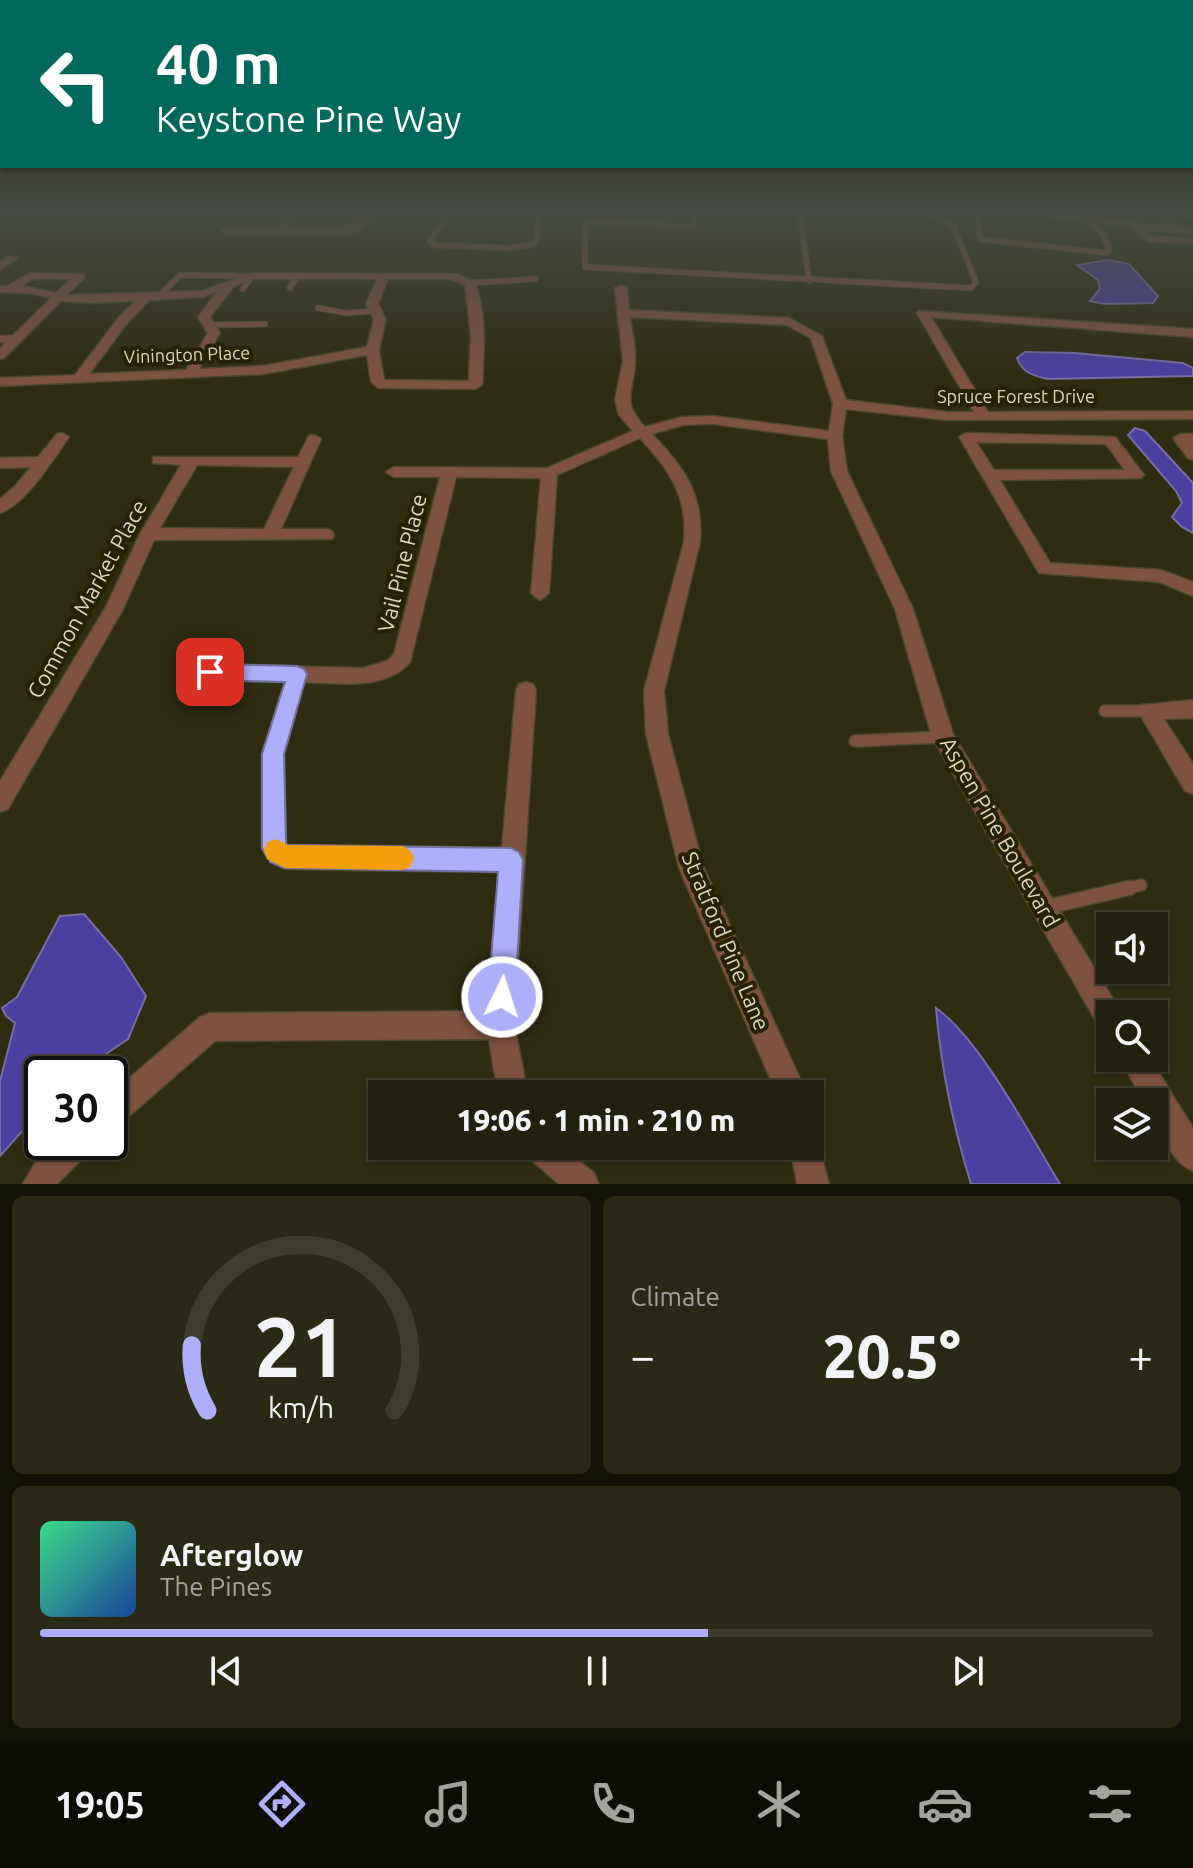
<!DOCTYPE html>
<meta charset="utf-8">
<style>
body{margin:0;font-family:Ubuntu,sans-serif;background:#2a2916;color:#f1f3f6;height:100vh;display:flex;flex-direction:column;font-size:30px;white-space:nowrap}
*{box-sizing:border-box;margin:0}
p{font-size:26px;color:#a2a39d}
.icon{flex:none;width:44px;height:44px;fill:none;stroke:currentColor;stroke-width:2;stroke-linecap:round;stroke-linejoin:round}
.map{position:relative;height:1184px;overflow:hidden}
.drawer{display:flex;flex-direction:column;gap:12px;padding:12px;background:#131207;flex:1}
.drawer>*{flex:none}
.hud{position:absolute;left:0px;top:0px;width:1194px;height:168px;box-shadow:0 2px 6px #0004,0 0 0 2px #3f3e2e;background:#00695c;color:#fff;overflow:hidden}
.buttons{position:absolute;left:1096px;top:912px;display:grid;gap:16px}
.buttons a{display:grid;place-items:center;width:72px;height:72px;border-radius:0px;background:#22210d;box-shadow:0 2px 6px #0004,0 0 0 2px #3f3e2e;font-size:40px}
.speed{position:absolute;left:24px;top:1056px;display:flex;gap:16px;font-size:40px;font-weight:700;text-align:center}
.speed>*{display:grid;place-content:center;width:104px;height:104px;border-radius:50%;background:#22210d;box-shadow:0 2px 6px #0004,0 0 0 2px #3f3e2e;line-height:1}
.speed .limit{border:4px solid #111;border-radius:12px;background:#fff;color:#111}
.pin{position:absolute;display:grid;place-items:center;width:68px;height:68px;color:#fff;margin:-34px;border-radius:16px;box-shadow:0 4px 12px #0006}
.me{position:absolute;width:88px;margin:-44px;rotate:4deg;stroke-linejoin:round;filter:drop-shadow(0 0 6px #0008)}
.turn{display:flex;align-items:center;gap:28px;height:168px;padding:0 24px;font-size:36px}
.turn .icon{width:104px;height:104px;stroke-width:2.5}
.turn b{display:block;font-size:56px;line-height:68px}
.big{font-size:60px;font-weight:800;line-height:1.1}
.drawer .widget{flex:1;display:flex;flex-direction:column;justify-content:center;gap:12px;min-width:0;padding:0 28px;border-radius:12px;background:#2a2916}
.drawer .dial{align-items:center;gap:0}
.dial svg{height:208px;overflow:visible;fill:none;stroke:#3f3e2e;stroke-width:7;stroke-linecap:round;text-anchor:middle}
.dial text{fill:#f1f3f6;stroke:none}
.song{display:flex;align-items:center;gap:24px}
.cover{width:96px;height:96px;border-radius:12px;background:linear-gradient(135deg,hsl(150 70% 55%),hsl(220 70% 35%))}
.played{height:8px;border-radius:4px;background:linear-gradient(90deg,#afaefa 60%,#3f3e2e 60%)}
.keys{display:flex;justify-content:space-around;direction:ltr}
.heat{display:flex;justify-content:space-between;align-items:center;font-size:44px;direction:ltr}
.drawer .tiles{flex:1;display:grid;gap:12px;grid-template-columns:1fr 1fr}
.widget:last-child{grid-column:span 2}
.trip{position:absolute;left:368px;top:1080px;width:456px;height:80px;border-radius:0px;background:#22210d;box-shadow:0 2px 6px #0004,0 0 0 2px #3f3e2e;font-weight:800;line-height:80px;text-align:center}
.dock{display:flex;height:128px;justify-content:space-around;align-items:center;background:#0e0d05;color:#a2a39d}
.dock .icon{width:56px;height:56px}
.dock .current{color:#afaefa}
.dock b{font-size:36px;color:#f1f3f6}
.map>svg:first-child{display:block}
</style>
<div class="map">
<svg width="1193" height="1184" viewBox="0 0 1193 1184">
<rect width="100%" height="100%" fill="#2e2c11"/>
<path fill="#4b3fa0" stroke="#766da5" stroke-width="2" d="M1108,260L1129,264L1158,296L1153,303L1105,304L1090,301L1100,289L1098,280L1077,265Z
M1025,352L1075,353L1183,363L1193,368V376L1048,379C1034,376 1022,373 1017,358Z
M1135,428L1145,431L1193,483V533L1182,527L1172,517L1182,503L1176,491L1128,435Z
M84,914L121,957L146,996L128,1039L76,1074H42V1109L0,1156V1081L15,1023L6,1016L2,1008L17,997L60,916Z
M936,1008C980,1039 1030,1135 1060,1184H971C953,1126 941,1069 936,1008Z"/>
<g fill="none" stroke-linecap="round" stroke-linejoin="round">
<defs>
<path id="service-far3" d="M448,213L430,241L434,245L510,248L533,244L537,239L539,213
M695,213L694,226L588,222L585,225V267L971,288L976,282L953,225L926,213
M800,213L809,281
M977,213L980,239L1107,253L1109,249L1103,234L1088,220
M1160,213L1180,229
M1186,213L1193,218
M470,283L535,279
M290,288L297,276
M243,289L252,276
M157,298L180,275L252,276
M318,308L347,313L371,311
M209,325L265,324"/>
<path id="service-far2" d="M0,339H16"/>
<path id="service-far1" d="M1105,711H1148
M855,741L943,737
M1120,890L1141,885"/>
<path id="service" d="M1047,907L1129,888"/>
<path id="minor" d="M288,213H298L287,229C315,229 346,236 366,213H376L364,227L348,235L226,234L221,231L226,228H277Z
M1013,213H1047L1193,228V234L1142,229L1152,236L1190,238L1193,239V243L1149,242L1128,227Z
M9,256L18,258L0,270V262Z
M30,273L84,274V278L67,295L201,291L252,273L456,274L474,281C487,312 484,351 482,385L475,389L378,388L371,382L367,355L263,374L0,386V378L75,375L120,316L135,301L91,303L61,301L4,358L0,359V348L51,298L30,293L0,292V286H7ZM32,279H70L56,293L22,286ZM253,279H377L366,304L374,319L367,347L263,366L199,369L220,333L210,317L234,286ZM388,279H451L465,285L471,334L469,381L384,380L379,350L386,319L378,304ZM217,292L198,317L208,333L186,370L89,374L128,322L149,300L202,297Z
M621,285L627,288L629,310L789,318L822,336L846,400L947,412H974L917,313L919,311L1193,329V337L931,317L988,412L1193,411V419L947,420L846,409L842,436L847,471L913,609L953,734L1122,1014H1110V1032L1100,1028L932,737L895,609L831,471L828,439L713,424L683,425L652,434C684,467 704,495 700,542L664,691L668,734L703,866L807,1094H777L679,868L646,734L644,691L684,542C688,496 670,471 640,438L557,475L549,593L540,600L531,593L541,478L456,477L410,662C385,691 339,683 304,682L284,754L286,843L289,845L502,848L516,690L519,684L526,682L533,684L536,690L514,1025L528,1094H498L489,1039L215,1041L120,1124L110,1129V1095L200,1017L210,1013L487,1011L500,872L285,869C274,864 267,859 262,848V754L285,682L210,680L203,678L200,672L203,666L210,664L363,668L387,661L394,654L440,477H394L386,472L394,467L547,468L633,431L619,415L615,400L623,361L615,288ZM630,317L787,325L811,338L833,404L829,431L713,416L682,417L645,427C620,401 634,392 635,362C636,347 632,331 630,317Z
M62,433L69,437C54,459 25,505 0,513V499L15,486L31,467L0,468V458L38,457L57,434Z
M966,433L1115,437L1144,475L1141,478L1000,480L1050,563L1161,570L1193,582V596L1159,582L1039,573L959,437ZM976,442L1106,444L1125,470H994Z
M1180,434H1193V460L1188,458L1173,438Z
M314,435L321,439L281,529H326L332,531L334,535L332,539L154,540L123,609L8,809L0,812V781L106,607L140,534L181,465L153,463V457H298L309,436ZM197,465L294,467L264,529L160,528Z
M1193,700V718L1164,719L1193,764V794L1185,791L1138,711L1141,705Z
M1120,1058H1150L1193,1128V1171C1171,1162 1154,1125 1154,1102H1144Z
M810,1133L816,1135L829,1184H797L790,1146H810Z
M54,1142H92L88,1153L57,1184H23L41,1153Z
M524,1146H562L594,1173L599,1184H559L528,1157Z"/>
</defs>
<use href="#service-far3" stroke="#4a482b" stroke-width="7"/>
<use href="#service-far2" stroke="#4a482b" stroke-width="9"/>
<use href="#service-far1" stroke="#4a482b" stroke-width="14"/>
<use href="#service" stroke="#4a482b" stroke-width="17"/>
<use href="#minor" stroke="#4a482b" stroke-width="3"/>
<use href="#service-far3" stroke="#7f523f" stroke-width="5"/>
<use href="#service-far2" stroke="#7f523f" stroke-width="7"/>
<use href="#service-far1" stroke="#7f523f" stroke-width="11"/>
<use href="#service" stroke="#7f523f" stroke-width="14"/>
<use href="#minor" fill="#7f523f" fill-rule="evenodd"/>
</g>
<linearGradient id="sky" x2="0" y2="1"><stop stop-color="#191809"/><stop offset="0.56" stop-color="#464b43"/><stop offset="1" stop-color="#464b43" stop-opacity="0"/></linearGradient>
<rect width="1193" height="379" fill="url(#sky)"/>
<path fill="#afaefa" stroke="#7271a2" stroke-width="2" d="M210,664L297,666L304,669L307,674L284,754L286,845L511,848L519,852L523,860L515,997L511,1006L502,1010L492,1006L488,997L498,872L285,868L270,862L262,848V754L285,682L210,680L203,677L200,672L203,666Z"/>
<path fill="#f59e0b" d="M276,839L288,845L402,846L410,850L414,858L410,867L402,870L285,868L267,859L264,850L267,842Z"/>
<g text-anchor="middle" stroke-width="8" stroke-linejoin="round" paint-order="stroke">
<g font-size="18" fill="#dcd9b1" stroke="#252207">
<text transform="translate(187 355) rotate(-2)" y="6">Vinington Place</text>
<text x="1016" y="403">Spruce Forest Drive</text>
</g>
<g font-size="22" fill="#dcd9b1" stroke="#252207">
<text transform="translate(402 563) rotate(-76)" y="8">Vail Pine Place</text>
<text transform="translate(87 599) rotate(-61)" y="8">Common Market Place</text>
<text transform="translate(1000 832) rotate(60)" y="8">Aspen Pine Boulevard</text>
<text transform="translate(726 941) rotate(67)" y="8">Stratford Pine Lane</text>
</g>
</g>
</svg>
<div class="buttons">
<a><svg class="icon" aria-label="sound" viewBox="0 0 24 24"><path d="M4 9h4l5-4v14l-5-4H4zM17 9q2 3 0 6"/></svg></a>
<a><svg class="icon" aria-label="search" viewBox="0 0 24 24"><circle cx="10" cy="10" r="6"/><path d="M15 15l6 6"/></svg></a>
<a><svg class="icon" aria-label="layers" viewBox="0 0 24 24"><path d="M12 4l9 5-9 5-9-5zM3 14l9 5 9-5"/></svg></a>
</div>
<div class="speed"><div class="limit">30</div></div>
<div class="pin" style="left:210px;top:672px;background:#d93025"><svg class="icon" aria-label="arrive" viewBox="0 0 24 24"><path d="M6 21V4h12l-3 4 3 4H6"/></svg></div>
<svg class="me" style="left:502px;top:997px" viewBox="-20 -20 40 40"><circle r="17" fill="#afaefa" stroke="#fff" stroke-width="3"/><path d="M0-11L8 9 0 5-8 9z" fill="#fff"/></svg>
<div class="trip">19:06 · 1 min · 210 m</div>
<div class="hud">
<div class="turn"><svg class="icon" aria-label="left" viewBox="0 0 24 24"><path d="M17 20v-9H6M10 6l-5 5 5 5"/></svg><div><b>40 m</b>Keystone Pine Way</div></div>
</div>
</div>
<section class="drawer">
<div class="tiles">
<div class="widget dial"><svg viewBox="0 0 100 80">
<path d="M14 69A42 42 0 1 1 86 69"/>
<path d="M14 69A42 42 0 0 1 8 44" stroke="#afaefa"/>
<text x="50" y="56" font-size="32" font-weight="700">21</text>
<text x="50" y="72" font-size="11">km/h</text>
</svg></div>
<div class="widget"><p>Climate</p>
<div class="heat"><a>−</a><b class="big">20.5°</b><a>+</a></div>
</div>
<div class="widget">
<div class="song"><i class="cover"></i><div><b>Afterglow</b><p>The Pines</p></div></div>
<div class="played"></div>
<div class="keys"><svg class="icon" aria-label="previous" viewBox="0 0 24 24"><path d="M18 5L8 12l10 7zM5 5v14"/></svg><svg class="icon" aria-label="pause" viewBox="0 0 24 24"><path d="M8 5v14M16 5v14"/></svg><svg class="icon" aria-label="next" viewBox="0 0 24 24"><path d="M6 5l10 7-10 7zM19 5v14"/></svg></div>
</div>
</div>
</section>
<nav class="dock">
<b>19:05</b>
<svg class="icon current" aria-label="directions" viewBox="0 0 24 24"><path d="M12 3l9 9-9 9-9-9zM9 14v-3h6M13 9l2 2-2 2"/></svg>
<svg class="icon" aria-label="music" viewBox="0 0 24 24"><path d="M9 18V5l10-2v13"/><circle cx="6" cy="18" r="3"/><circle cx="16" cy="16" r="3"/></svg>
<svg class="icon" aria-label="phone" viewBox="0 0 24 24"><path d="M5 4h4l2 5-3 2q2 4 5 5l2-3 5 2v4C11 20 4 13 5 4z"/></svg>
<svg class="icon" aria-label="climate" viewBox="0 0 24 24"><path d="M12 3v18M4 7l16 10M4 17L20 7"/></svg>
<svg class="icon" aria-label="car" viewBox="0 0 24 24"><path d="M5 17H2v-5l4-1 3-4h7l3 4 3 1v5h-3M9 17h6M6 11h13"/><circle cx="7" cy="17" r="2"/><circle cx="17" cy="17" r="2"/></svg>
<svg class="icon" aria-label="filters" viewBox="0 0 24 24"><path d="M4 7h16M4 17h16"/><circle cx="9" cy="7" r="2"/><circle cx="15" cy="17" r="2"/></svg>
</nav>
